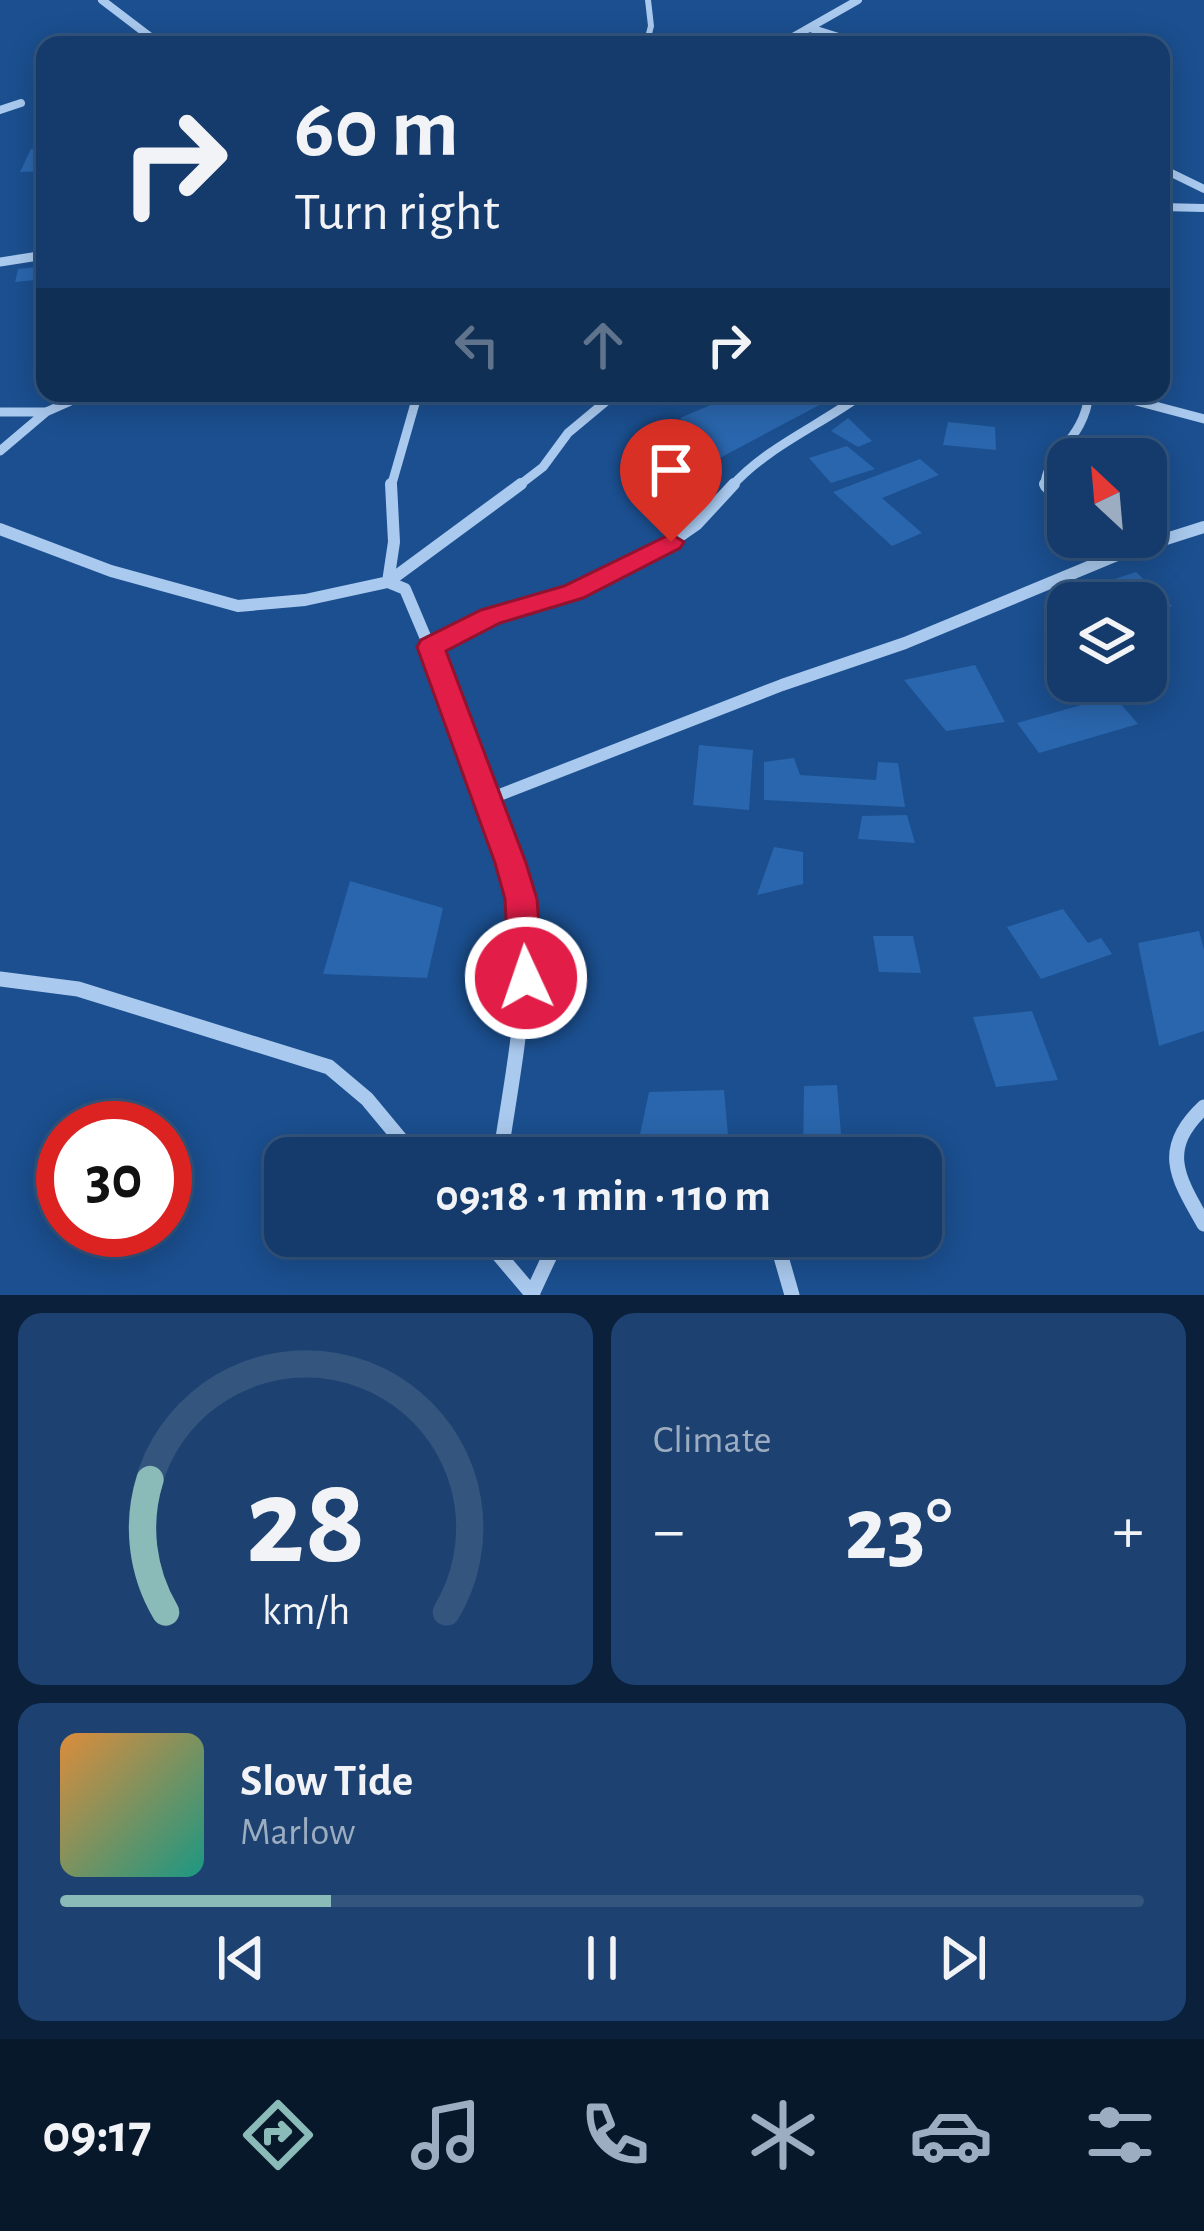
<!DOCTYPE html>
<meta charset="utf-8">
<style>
body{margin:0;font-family:"Alegreya Sans",sans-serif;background:#1d4271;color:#f1f3f6;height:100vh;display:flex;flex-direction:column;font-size:45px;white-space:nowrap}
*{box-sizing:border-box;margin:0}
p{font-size:39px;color:#9dadc1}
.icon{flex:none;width:66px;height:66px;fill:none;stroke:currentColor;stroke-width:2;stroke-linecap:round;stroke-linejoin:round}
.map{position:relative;height:1295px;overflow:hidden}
.details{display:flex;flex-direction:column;gap:18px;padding:18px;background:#0b203b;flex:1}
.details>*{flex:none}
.top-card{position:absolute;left:36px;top:36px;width:1134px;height:366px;border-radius:24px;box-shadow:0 6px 30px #0003,0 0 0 3px #33557e;background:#143b6b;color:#f1f3f6;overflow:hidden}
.needle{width:78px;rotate:334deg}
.buttons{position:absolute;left:1047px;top:438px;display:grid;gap:24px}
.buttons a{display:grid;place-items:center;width:120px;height:120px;border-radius:24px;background:#143b6b;box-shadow:0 6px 30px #0003,0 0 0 3px #33557e;font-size:60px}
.speed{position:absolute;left:36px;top:1101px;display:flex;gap:24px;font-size:60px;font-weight:700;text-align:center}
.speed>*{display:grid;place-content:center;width:156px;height:156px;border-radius:50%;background:#143b6b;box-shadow:0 6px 30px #0003,0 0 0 3px #33557e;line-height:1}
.speed .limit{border:18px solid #d22;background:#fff;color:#111}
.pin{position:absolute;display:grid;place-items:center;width:102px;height:102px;color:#fff;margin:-123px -51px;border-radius:50% 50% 50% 0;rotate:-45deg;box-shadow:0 0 12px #0007}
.pin .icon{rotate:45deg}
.me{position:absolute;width:132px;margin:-66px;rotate:357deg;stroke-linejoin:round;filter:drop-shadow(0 0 9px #0008)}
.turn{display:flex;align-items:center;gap:42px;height:252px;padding:0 60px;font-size:54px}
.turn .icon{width:156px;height:156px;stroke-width:2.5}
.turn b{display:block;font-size:84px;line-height:102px}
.lanes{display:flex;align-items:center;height:114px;padding:0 60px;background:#0003;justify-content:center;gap:60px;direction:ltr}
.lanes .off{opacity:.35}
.big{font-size:90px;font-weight:600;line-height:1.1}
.details .tile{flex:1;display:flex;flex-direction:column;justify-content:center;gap:18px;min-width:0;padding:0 42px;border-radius:24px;background:#1d4271}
.details .dial{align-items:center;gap:0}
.dial svg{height:312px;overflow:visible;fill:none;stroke:#33557e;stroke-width:7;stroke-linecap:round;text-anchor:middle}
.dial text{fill:#f1f3f6;stroke:none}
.song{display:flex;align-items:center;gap:36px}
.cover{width:144px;height:144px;border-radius:18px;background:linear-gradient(135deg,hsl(30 70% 55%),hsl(170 70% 35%))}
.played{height:12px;border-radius:6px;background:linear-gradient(90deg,#8bbbb9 25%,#33557e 25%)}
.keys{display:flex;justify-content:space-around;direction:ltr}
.heat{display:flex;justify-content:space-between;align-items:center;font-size:66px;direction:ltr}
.details .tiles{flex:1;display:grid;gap:18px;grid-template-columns:1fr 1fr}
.tile:last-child{grid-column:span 2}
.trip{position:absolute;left:264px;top:1137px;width:678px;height:120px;border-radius:24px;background:#143b6b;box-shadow:0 6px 30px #0003,0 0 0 3px #33557e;font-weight:600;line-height:120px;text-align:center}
.dock{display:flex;height:192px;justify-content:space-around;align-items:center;background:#08182b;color:#9dadc1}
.dock .icon{width:84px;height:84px}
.dock .selected{color:#8bbbb9}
.dock b{font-size:54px;color:#f1f3f6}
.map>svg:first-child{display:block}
</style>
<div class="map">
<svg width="1204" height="1295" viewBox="0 0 1204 1295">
<rect width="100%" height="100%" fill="#1b4f8f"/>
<path fill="#2a66ad" d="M31,149H45V171L20,172Z
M45,266V279L15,282L18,269Z
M739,393H812L825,402L718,459L680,418Z
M848,418L872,441L858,447L831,431Z
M948,422L995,427L996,450L943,445Z
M847,446L875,469L831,483L809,458Z
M920,459L939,475L882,498L922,533L892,546L833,492Z
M1136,572L1172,606L1146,615V603H1082L1072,593Z
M975,665L1005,722L946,731L904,680Z
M1114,696L1138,724L1039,753L1017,723Z
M699,745L753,750L749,810L693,805Z
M794,758L800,775L876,780L878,762L898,763L905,807L764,800V762Z
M907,815L915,843L858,839L862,816Z
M774,847L803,852V884L757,895Z
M350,881L443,908L427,978L323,974Z
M1063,909L1088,943L1101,938L1112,954L1041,979L1007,927Z
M1199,931L1204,950V1031L1159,1046L1138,943Z
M873,936H913L921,973L879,972Z
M1032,1011L1058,1080L996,1087L973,1017Z
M837,1085L843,1158H803L804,1086Z
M724,1090L730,1158H635L649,1092Z"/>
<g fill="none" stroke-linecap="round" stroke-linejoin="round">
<path stroke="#a9c9ee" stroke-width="6" d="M646,45L651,26L648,0"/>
<path stroke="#a9c9ee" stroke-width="8" d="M102,0L161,45
M813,29L864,45
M779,45L858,0
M0,110L21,103
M1161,168L1204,189
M1161,207L1204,208"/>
<path stroke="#a9c9ee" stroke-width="9" d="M0,262L45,255
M1106,393L1204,419
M0,412H45
M0,451L46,412L89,393
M391,487L418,393
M517,487L543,467L568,433L616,393
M731,487C768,446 819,426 864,393
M1045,487C1044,455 1085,441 1089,393"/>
<path stroke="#a9c9ee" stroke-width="12" d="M391,484L394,542L388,582L405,589L479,764L505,840
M1045,484L1068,514
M0,529L111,571L238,606L305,600L388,582L521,484
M1099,537L1122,553
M431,647L490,616L573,592L671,542L697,524L734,484
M489,799L782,685L905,643L1122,553L1204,527"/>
<path stroke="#a9c9ee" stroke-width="15" d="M0,979L78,989L329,1067L367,1099L416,1158
M1204,1107C1159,1149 1177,1177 1204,1224
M500,1158C517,1043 540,952 504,837
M483,1236L533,1295
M775,1236L792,1295
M532,1294L559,1236"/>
</g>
<path fill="#e11d48" stroke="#92132f" stroke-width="3" d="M671,534L684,542L680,548L583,598L500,623L446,651L526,863L537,899L543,978L538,989L526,993L514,989L509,978L505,899L495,863L417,647L421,640L481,610L564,586Z"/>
</svg>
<div class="buttons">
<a><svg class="needle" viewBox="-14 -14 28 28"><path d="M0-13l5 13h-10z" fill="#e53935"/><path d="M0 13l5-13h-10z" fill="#9dadc1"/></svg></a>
<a><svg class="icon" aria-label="layers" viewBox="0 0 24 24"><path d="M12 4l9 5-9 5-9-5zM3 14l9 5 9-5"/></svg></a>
</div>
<div class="speed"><div class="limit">30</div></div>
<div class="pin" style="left:671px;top:542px;background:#d93025"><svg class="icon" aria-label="arrive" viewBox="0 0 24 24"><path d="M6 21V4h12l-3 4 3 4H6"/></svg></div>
<svg class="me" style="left:526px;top:978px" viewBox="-20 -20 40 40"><circle r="17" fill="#e11d48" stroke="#fff" stroke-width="3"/><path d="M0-11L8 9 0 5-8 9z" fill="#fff"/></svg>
<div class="trip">09:18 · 1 min · 110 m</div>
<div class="top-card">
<div class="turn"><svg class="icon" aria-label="right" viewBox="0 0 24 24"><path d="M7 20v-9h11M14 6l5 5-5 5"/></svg><div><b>60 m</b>Turn right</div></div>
<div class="lanes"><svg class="icon off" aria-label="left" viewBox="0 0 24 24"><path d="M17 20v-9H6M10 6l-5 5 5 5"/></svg><svg class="icon off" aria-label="ahead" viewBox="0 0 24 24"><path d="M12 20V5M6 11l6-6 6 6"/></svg><svg class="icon" aria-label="right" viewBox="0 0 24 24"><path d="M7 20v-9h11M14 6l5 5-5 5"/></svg></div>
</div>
</div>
<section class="details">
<div class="tiles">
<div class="tile dial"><svg viewBox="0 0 100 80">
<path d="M14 69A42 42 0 1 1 86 69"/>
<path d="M14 69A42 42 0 0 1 10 35" stroke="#8bbbb9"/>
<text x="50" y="56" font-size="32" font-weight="700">28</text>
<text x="50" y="72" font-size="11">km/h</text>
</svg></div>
<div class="tile"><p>Climate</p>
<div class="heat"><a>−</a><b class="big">23°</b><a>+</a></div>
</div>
<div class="tile">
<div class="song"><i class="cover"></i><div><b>Slow Tide</b><p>Marlow</p></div></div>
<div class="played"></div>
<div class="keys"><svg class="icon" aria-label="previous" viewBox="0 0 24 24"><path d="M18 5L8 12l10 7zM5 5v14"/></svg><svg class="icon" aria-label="pause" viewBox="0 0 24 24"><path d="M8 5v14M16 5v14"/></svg><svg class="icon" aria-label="next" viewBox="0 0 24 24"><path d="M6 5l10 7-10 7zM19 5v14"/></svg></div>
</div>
</div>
</section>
<nav class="dock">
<b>09:17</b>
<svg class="icon selected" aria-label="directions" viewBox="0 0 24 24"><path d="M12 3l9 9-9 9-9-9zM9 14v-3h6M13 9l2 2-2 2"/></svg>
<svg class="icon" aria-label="music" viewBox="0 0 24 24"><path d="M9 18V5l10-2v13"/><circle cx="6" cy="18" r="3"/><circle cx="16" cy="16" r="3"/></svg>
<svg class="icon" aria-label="phone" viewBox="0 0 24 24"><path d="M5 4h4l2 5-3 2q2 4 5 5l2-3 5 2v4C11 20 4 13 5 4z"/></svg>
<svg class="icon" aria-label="climate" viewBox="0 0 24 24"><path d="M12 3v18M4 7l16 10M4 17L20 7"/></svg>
<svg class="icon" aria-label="car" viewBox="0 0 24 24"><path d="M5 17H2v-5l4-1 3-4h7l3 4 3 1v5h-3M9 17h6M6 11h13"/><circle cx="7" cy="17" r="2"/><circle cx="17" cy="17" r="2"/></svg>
<svg class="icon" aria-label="filters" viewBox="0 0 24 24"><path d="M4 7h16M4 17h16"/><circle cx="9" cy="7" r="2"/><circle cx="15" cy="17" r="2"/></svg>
</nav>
